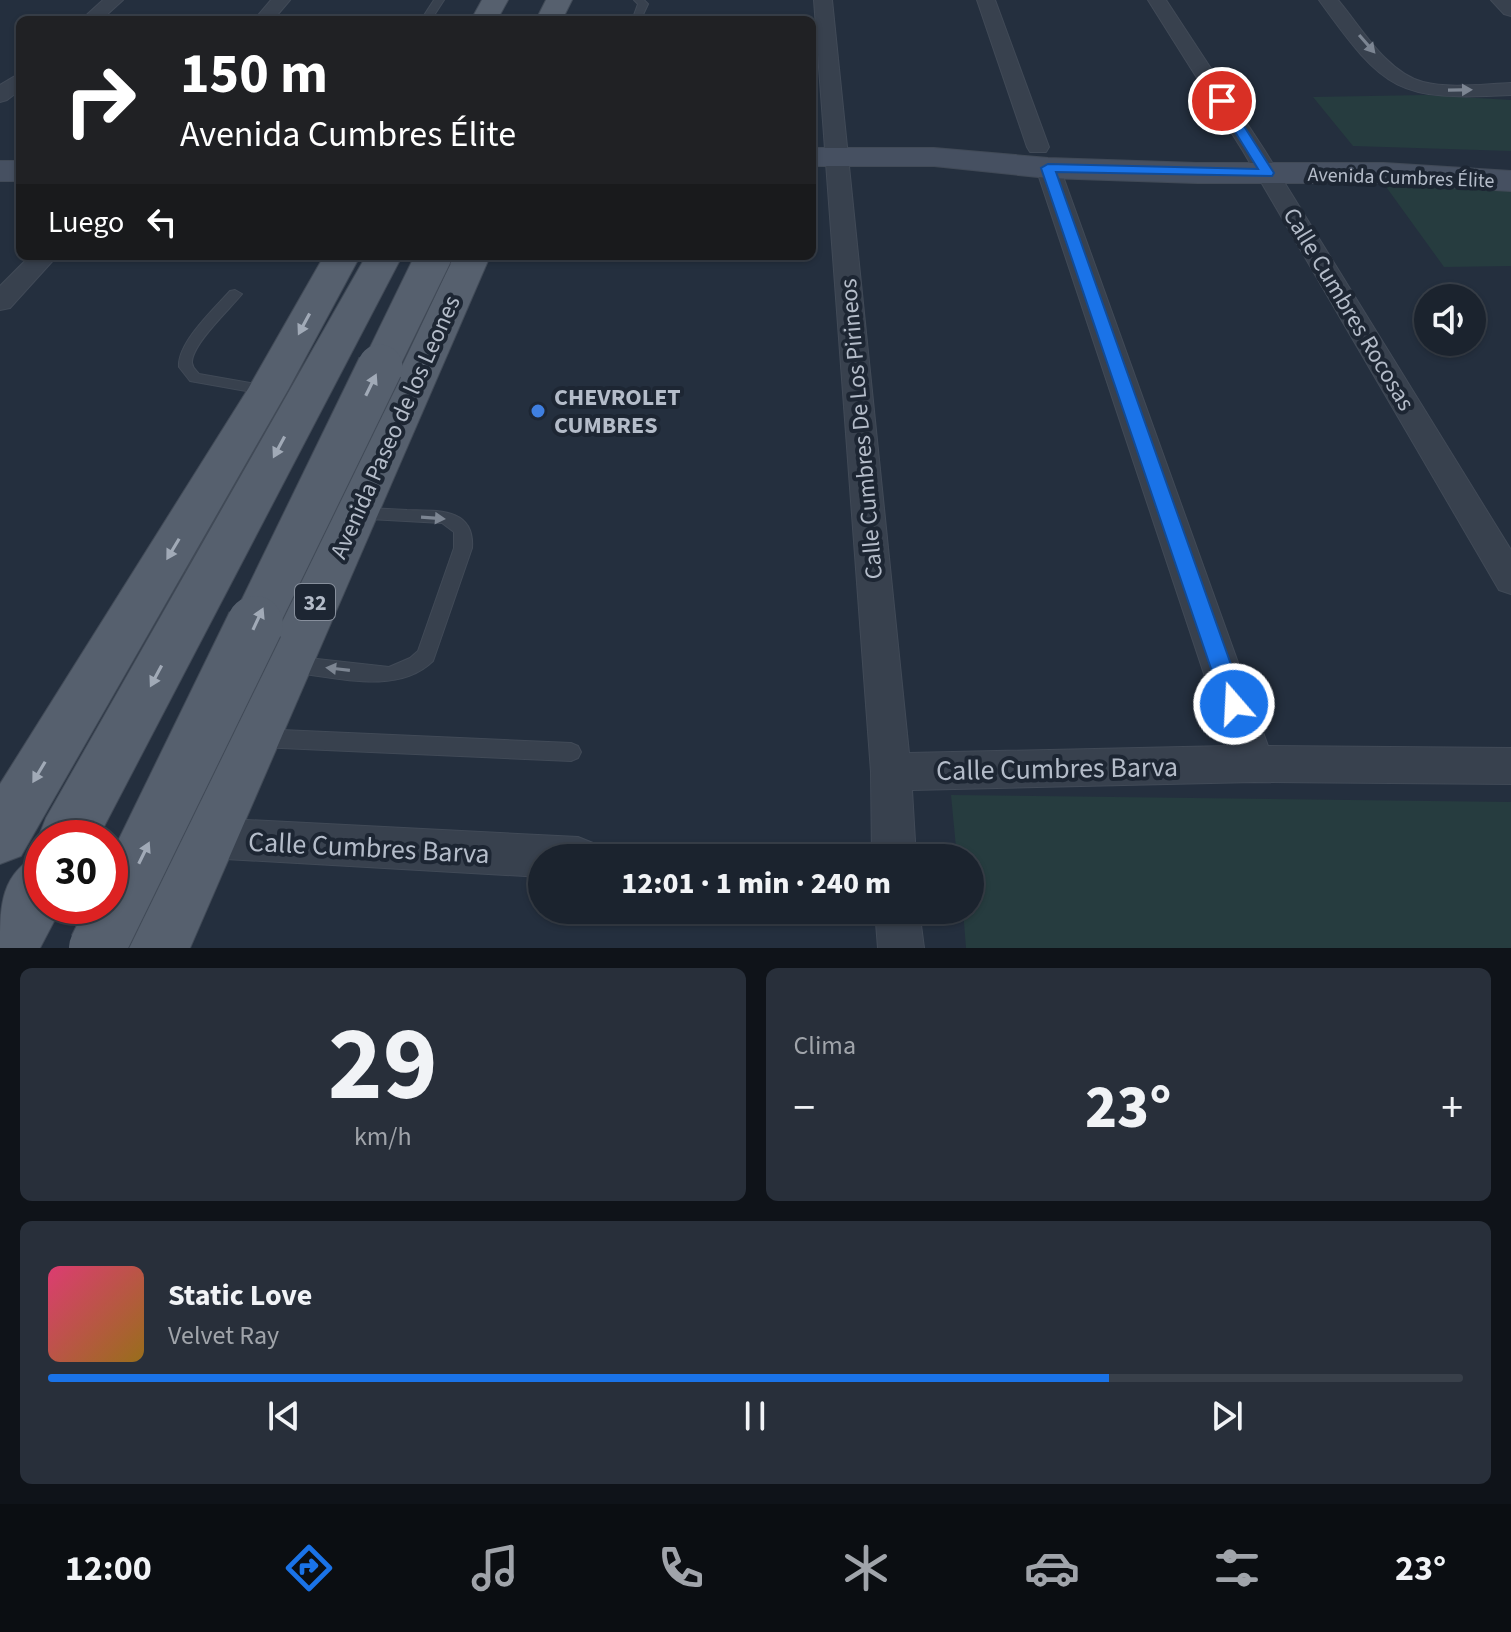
<!DOCTYPE html>
<html lang="es">
<meta charset="utf-8">
<style>
body{margin:0;font-family:"Source Sans 3",sans-serif;background:#282f3a;color:#f1f3f6;height:100vh;display:flex;flex-direction:column;font-size:30px;white-space:nowrap}
*{box-sizing:border-box;margin:0}
p{font-size:26px;color:#a0a4aa}
.icon{flex:none;width:44px;height:44px;fill:none;stroke:currentColor;stroke-width:2;stroke-linecap:round;stroke-linejoin:round}
.map{position:relative;height:948px;overflow:hidden}
.panel{display:flex;flex-direction:column;gap:20px;padding:20px;background:#0f1319;flex:1}
.panel>*{flex:none}
.top-card{position:absolute;left:16px;top:16px;width:800px;height:244px;border-radius:12px;box-shadow:0 2px 6px #0004,0 0 0 2px #39404a;background:#202124;color:#fff;overflow:hidden}
.controls{position:absolute;left:1414px;top:284px;display:grid;gap:16px}
.controls a{display:grid;place-items:center;width:72px;height:72px;border-radius:50%;background:#1b232e;box-shadow:0 2px 6px #0004,0 0 0 2px #39404a;font-size:40px}
.speed{position:absolute;left:24px;top:820px;display:flex;gap:16px;font-size:40px;font-weight:700;text-align:center}
.speed>*{display:grid;place-content:center;width:104px;height:104px;border-radius:50%;background:#1b232e;box-shadow:0 2px 6px #0004,0 0 0 2px #39404a;line-height:1}
.speed .limit{border:12px solid #d22;background:#fff;color:#111}
.pin{position:absolute;display:grid;place-items:center;width:68px;height:68px;color:#fff;margin:-34px;border:4px solid #fff;border-radius:50%;box-shadow:0 2px 8px #0007}
.me{position:absolute;width:88px;margin:-44px;rotate:341deg;stroke-linejoin:round;filter:drop-shadow(0 0 6px #0008)}
.turn{display:flex;align-items:center;gap:28px;height:168px;padding:0 32px;font-size:36px}
.turn .icon{width:104px;height:104px;stroke-width:2.5}
.turn b{display:block;font-size:56px;line-height:68px}
.then{display:flex;align-items:center;height:76px;padding:0 32px;background:#0003;gap:16px;font-size:30px}
.big{font-size:60px;font-weight:800;line-height:1.1}
.panel .widget{flex:1;display:flex;flex-direction:column;justify-content:center;gap:12px;min-width:0;padding:0 28px;border-radius:12px;background:#282f3a}
.panel .dial{align-items:center;gap:0}
.dial b{font-size:104px;line-height:1}
.song{display:flex;align-items:center;gap:24px}
.cover{width:96px;height:96px;border-radius:12px;background:linear-gradient(135deg,hsl(340 70% 55%),hsl(40 70% 35%))}
.played{height:8px;border-radius:4px;background:linear-gradient(90deg,#1a73e8 75%,#39404a 75%)}
.keys{display:flex;justify-content:space-around;direction:ltr}
.heat{display:flex;justify-content:space-between;align-items:center;font-size:44px;direction:ltr}
.panel .tiles{flex:1;display:grid;gap:20px;grid-template-columns:1fr 1fr}
.widget:last-child{grid-column:span 2}
.trip{position:absolute;left:528px;top:844px;width:456px;height:80px;border-radius:40px;background:#1b232e;box-shadow:0 2px 6px #0004,0 0 0 2px #39404a;font-weight:800;line-height:80px;text-align:center}
.menu{display:flex;height:128px;justify-content:space-around;align-items:center;background:#0b0e12;color:#a0a4aa}
.menu .icon{width:56px;height:56px}
.menu .on{color:#1a73e8}
.menu b{font-size:36px;color:#f1f3f6}
.map>svg:first-child{display:block}
</style>
<div class="map">
<svg width="1511" height="948" viewBox="0 0 1511 948">
<rect width="100%" height="100%" fill="#242f3e"/>
<path fill="#263c3f" d="M1425,95L1511,100V151L1353,146L1313,97Z
M1384,184L1511,190V266L1444,267Z
M951,795L1511,802V948H966L963,910H970V858H957Z"/>
<g fill="none" stroke-linecap="round" stroke-linejoin="round">
<defs>
<path id="lane" d="M434,0H444L431,20H421Z
M634,0H644L648,4L641,19L628,20L634,15L638,4Z
M235,290L242,294C230,309 191,345 192,363C193,369 196,370 199,374L273,387L275,390L273,393L268,395L190,381L179,367C177,343 214,309 230,291Z
M357,508C374,508 391,509 407,510C436,511 475,507 472,548L433,661C397,696 335,677 290,672L283,670L281,664L283,658L290,656L389,667L410,658L418,651L454,548V532L442,523L351,518L349,514L351,510Z
M259,729L571,743L578,746L581,752L578,758L571,761L259,747L252,744L249,738L252,732Z"/>
<path id="street" d="M103,0H123L101,20H81Z
M271,0H290L273,20H254Z
M814,0H832L909,753L1228,746L1036,168L1040,163H1056L1060,168L1268,746L1511,748V784L1254,782L912,790L916,858H872L871,772Z
M977,0H995L1049,147L1046,152H1030L1027,147Z
M1148,0H1166L1265,151L1511,550V594L1499,590L1243,151Z
M1319,0H1338C1361,27 1386,72 1423,82C1451,89 1483,84 1511,83V95C1398,101 1385,92 1319,0Z
M1491,0H1511V16L1504,14Z
M20,73V90L7,100L0,102V85Z
M30,256H57L10,308L0,310V286Z
M208,818L578,837L593,843L600,858H542V877L208,858L193,852L187,838L193,824Z
M875,910H919L924,948H878Z"/>
<path id="secondary" d="M812,148H934L1048,158L1197,163H1384L1511,171V191L1384,183H1197L1048,178L934,166H812Z
M0,161H20V181H0Z"/>
<path id="primary" d="M482,0H508L497,20H471Z
M546,0H572L562,20H536Z
M324,256H360L288,390L21,856L0,864V784L248,389Z
M366,256H402L98,838H42V848L38,838L46,818Z
M454,256H490L190,948H127Z
M42,853V906H62L40,948H0C0,906 0,872 42,853Z"/>
</defs>
<use href="#lane" stroke="#414a57" stroke-width="2"/>
<use href="#street" stroke="#414a57" stroke-width="2"/>
<use href="#secondary" stroke="#414a57" stroke-width="2"/>
<use href="#primary" stroke="#414a57" stroke-width="2"/>
<use href="#lane" fill="#38414e" fill-rule="evenodd"/>
<use href="#street" fill="#38414e" fill-rule="evenodd"/>
<use href="#secondary" fill="#465061" fill-rule="evenodd"/>
<use href="#primary" fill="#56606e" fill-rule="evenodd"/>
<defs>
<path id="primary-bridge-far2" d="M379,369L434,256"/>
<path id="primary-bridge-far1" d="M254,626L380,367"/>
<path id="primary-bridge" d="M97,948L255,624"/>
</defs>
<use href="#primary-bridge-far2" stroke="#414a57" stroke-width="37" stroke-linecap="butt"/>
<use href="#primary-bridge-far1" stroke="#414a57" stroke-width="47" stroke-linecap="butt"/>
<use href="#primary-bridge" stroke="#414a57" stroke-width="58" stroke-linecap="butt"/>
<use href="#primary-bridge-far2" stroke="#56606e" stroke-width="35"/>
<use href="#primary-bridge-far1" stroke="#56606e" stroke-width="45"/>
<use href="#primary-bridge" stroke="#56606e" stroke-width="56"/>
</g>
<defs><path id="oneway-solid" d="M-6-.8H1V-3.2L6.5 0L1 3.2V.8H-6Z" transform="scale(2)"/></defs>
<g fill="#7c8592">
<use href="#oneway-solid" transform="translate(1367 44) rotate(49)"/>
<use href="#oneway-solid" transform="translate(1460 90) rotate(-1)"/>
<use href="#oneway-solid" transform="translate(433 518) rotate(4)"/>
<use href="#oneway-solid" transform="translate(338 669) rotate(-173)"/>
</g>
<g fill="#a1aab7">
<use href="#oneway-solid" transform="translate(304 324) rotate(118)"/>
<use href="#oneway-solid" transform="translate(371 385) rotate(-64)"/>
<use href="#oneway-solid" transform="translate(279 447) rotate(118)"/>
<use href="#oneway-solid" transform="translate(173 549) rotate(121)"/>
<use href="#oneway-solid" transform="translate(258 619) rotate(-65)"/>
<use href="#oneway-solid" transform="translate(156 676) rotate(118)"/>
<use href="#oneway-solid" transform="translate(39 772) rotate(121)"/>
<use href="#oneway-solid" transform="translate(144 853) rotate(-64)"/>
</g>
<path fill="#1a73e8" stroke="#114b97" stroke-width="2" d="M1218,98H1226L1274,173L1272,176L1056,172L1245,704L1241,711L1234,714L1226,711L1223,704L1041,168L1048,164L1258,169L1216,101Z"/>
<circle fill="#3f7fe0" stroke="#1d2633" stroke-width="3" cx="538" cy="411" r="8"/>
<g text-anchor="middle" stroke-width="8" stroke-linejoin="round" paint-order="stroke">
<g font-size="20" fill="#b4bcc9" stroke="#1d2633">
<text transform="translate(1401 177) rotate(2)" y="7">Avenida Cumbres Élite</text>
</g>
<rect fill="#1d2633" stroke="#878f9c" stroke-width="2" x="295" y="584" width="40" height="36" rx="6"/>
<g font-size="22" font-weight="bold" fill="#b4bcc9">
<text x="315" y="610">32</text>
</g>
<g font-size="24" fill="#b4bcc9" stroke="#1d2633">
<text transform="translate(1349 309) rotate(59)" y="8">Calle Cumbres Rocosas</text>
<text transform="translate(395 427) rotate(-66)" y="8">Avenida Paseo de los Leones</text>
<text transform="translate(861 429) rotate(-95)" y="8">Calle Cumbres De Los Pirineos</text>
</g>
<g font-size="24" font-weight="bold" fill="#b4bcc9" stroke="#1d2633" text-anchor="start">
<text x="554" y="405">CHEVROLET<tspan x="554" dy="28">CUMBRES</tspan></text>
</g>
<g font-size="28" fill="#b4bcc9" stroke="#1d2633">
<text transform="translate(1057 768) rotate(-1)" y="10">Calle Cumbres Barva</text>
<text transform="translate(369 847) rotate(3)" y="10">Calle Cumbres Barva</text>
</g>
</g>
</svg>
<div class="controls">
<a><svg class="icon" aria-label="sound" viewBox="0 0 24 24"><path d="M4 9h4l5-4v14l-5-4H4zM17 9q2 3 0 6"/></svg></a>
</div>
<div class="speed"><div class="limit">30</div></div>
<div class="pin" style="left:1222px;top:101px;background:#d93025"><svg class="icon" aria-label="arrive" viewBox="0 0 24 24"><path d="M6 21V4h12l-3 4 3 4H6"/></svg></div>
<svg class="me" style="left:1234px;top:704px" viewBox="-20 -20 40 40"><circle r="17" fill="#1a73e8" stroke="#fff" stroke-width="3"/><path d="M0-11L8 9 0 5-8 9z" fill="#fff"/></svg>
<div class="trip">12:01 · 1 min · 240 m</div>
<div class="top-card">
<div class="turn"><svg class="icon" aria-label="right" viewBox="0 0 24 24"><path d="M7 20v-9h11M14 6l5 5-5 5"/></svg><div><b>150 m</b>Avenida Cumbres Élite</div></div>
<div class="then">Luego<svg class="icon" aria-label="left" viewBox="0 0 24 24"><path d="M17 20v-9H6M10 6l-5 5 5 5"/></svg></div>
</div>
</div>
<section class="panel">
<div class="tiles">
<div class="widget dial"><b>29</b><p>km/h</p></div>
<div class="widget"><p>Clima</p>
<div class="heat"><a>−</a><b class="big">23°</b><a>+</a></div>
</div>
<div class="widget">
<div class="song"><i class="cover"></i><div><b>Static Love</b><p>Velvet Ray</p></div></div>
<div class="played"></div>
<div class="keys"><svg class="icon" aria-label="previous" viewBox="0 0 24 24"><path d="M18 5L8 12l10 7zM5 5v14"/></svg><svg class="icon" aria-label="pause" viewBox="0 0 24 24"><path d="M8 5v14M16 5v14"/></svg><svg class="icon" aria-label="next" viewBox="0 0 24 24"><path d="M6 5l10 7-10 7zM19 5v14"/></svg></div>
</div>
</div>
</section>
<nav class="menu">
<b>12:00</b>
<svg class="icon on" aria-label="directions" viewBox="0 0 24 24"><path d="M12 3l9 9-9 9-9-9zM9 14v-3h6M13 9l2 2-2 2"/></svg>
<svg class="icon" aria-label="music" viewBox="0 0 24 24"><path d="M9 18V5l10-2v13"/><circle cx="6" cy="18" r="3"/><circle cx="16" cy="16" r="3"/></svg>
<svg class="icon" aria-label="phone" viewBox="0 0 24 24"><path d="M5 4h4l2 5-3 2q2 4 5 5l2-3 5 2v4C11 20 4 13 5 4z"/></svg>
<svg class="icon" aria-label="climate" viewBox="0 0 24 24"><path d="M12 3v18M4 7l16 10M4 17L20 7"/></svg>
<svg class="icon" aria-label="car" viewBox="0 0 24 24"><path d="M5 17H2v-5l4-1 3-4h7l3 4 3 1v5h-3M9 17h6M6 11h13"/><circle cx="7" cy="17" r="2"/><circle cx="17" cy="17" r="2"/></svg>
<svg class="icon" aria-label="filters" viewBox="0 0 24 24"><path d="M4 7h16M4 17h16"/><circle cx="9" cy="7" r="2"/><circle cx="15" cy="17" r="2"/></svg>
<b>23°</b>
</nav>
